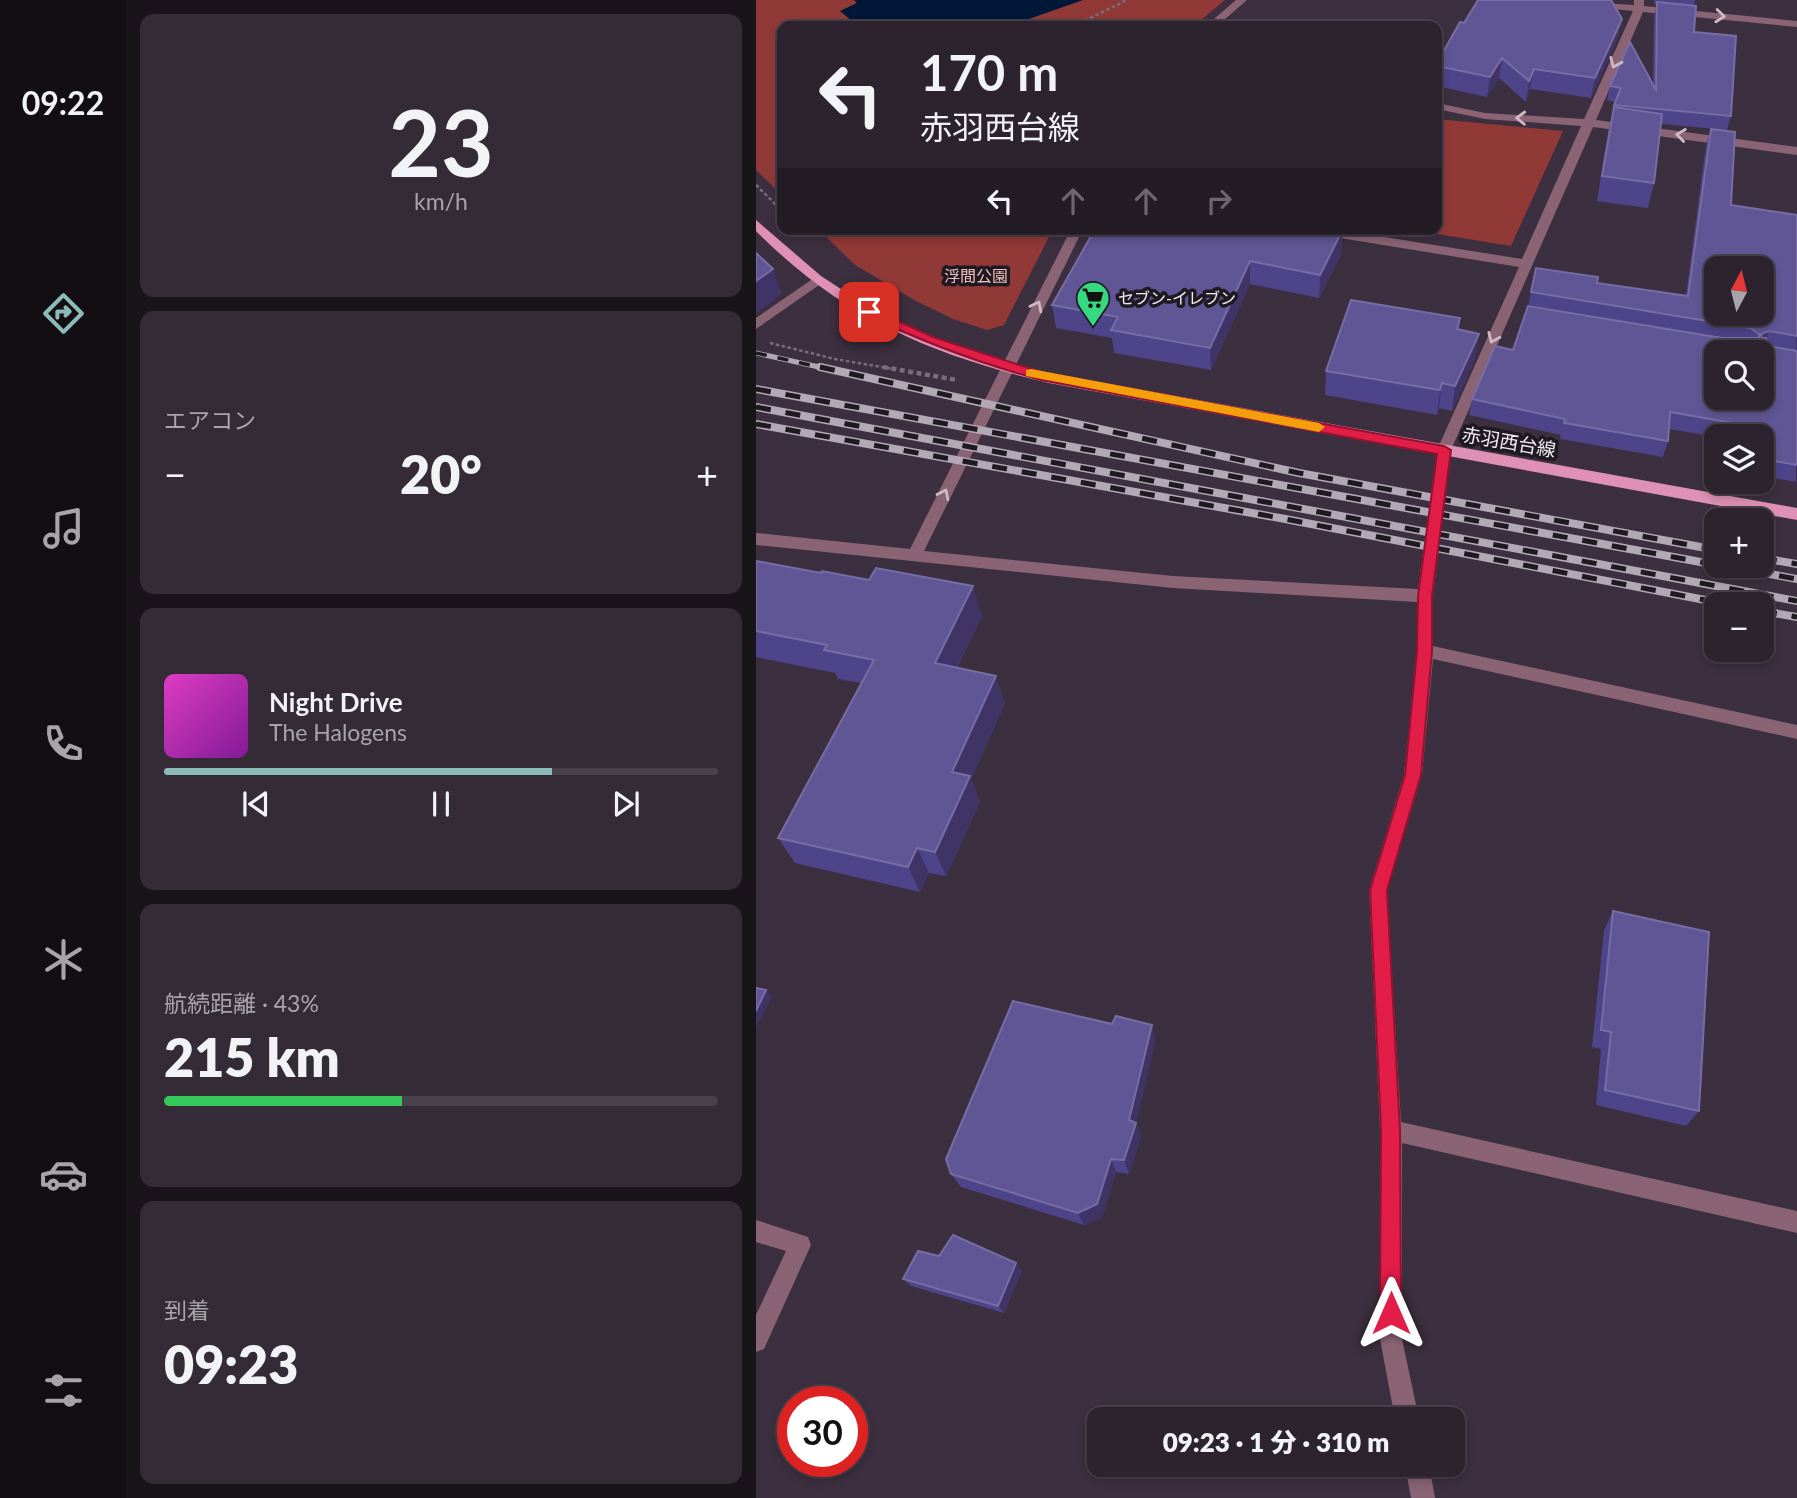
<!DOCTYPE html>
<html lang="ja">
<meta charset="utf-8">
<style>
body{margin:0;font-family:Lato,"Noto Sans JP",sans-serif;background:#352b37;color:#f1f3f6;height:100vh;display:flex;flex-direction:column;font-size:26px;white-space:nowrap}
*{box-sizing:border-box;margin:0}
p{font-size:23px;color:#a7a4aa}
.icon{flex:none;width:38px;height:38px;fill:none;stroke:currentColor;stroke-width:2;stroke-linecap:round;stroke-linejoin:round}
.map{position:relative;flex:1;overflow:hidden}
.panel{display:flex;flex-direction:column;gap:14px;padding:14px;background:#19131a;width:630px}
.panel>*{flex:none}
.hud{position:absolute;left:21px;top:21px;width:665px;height:214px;border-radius:14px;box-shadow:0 4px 10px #0003,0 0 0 2px #48404b;background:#2d232f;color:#f1f3f6;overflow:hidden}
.needle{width:46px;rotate:7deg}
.controls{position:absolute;left:948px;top:256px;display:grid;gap:14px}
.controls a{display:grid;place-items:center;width:70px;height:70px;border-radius:14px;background:#2d232f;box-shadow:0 4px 10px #0003,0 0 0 2px #48404b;font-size:35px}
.speed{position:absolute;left:21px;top:1386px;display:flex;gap:14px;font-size:35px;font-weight:700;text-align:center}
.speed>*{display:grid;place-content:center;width:91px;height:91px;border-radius:50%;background:#2d232f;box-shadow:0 4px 10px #0003,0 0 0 2px #48404b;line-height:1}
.speed .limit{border:10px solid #d22;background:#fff;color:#111}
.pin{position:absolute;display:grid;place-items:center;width:60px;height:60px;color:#fff;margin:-30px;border-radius:14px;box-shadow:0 4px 10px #0006}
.me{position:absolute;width:77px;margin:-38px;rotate:0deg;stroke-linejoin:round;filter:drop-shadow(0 0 5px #0008)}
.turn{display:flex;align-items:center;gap:24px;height:147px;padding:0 28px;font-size:32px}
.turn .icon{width:91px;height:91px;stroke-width:2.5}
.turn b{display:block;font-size:49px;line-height:60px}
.lanes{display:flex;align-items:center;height:66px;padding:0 28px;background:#0003;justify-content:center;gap:35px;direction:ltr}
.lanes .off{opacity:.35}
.big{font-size:52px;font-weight:800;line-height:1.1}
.panel .tile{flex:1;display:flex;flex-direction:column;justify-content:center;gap:10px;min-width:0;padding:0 24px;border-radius:14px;background:#352b37}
.panel .dial{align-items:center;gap:0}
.dial b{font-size:91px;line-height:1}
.song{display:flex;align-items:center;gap:21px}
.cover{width:84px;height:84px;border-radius:10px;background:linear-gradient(135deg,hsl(310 70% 55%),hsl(290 70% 35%))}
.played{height:7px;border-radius:4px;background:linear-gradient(90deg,#8bbbb9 70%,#48404b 70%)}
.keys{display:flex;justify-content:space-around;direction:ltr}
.heat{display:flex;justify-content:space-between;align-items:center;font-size:38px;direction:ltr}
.charge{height:10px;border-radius:5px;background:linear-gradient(90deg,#34c759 43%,#48404b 0)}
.trip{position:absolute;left:331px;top:1407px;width:378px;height:70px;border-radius:14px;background:#2d232f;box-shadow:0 4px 10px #0003,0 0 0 2px #48404b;font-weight:800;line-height:70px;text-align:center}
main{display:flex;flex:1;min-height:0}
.tab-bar{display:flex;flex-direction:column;width:126px;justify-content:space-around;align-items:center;background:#120e13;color:#a7a4aa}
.tab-bar .icon{width:49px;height:49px}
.tab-bar .selected{color:#8bbbb9}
.tab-bar b{font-size:32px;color:#f1f3f6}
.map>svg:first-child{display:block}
</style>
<main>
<nav class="tab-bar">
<b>09:22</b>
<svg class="icon selected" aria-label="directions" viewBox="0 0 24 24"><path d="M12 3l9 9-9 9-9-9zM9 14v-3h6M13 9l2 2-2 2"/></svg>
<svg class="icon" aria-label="music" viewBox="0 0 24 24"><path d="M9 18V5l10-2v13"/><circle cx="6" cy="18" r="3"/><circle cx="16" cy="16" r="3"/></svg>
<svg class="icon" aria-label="phone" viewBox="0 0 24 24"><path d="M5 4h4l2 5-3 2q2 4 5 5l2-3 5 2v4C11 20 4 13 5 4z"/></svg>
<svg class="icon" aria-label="climate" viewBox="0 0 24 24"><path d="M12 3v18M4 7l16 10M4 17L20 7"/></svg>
<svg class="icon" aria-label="car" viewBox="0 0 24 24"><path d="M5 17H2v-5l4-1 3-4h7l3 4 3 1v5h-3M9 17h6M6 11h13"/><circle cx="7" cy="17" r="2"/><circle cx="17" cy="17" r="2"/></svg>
<svg class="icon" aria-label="filters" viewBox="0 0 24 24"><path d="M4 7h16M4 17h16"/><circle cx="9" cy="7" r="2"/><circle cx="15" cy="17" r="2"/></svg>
</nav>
<section class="panel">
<div class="tile dial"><b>23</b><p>km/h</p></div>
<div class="tile"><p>エアコン</p>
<div class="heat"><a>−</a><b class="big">20°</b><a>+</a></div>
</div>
<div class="tile">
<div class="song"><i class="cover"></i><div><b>Night Drive</b><p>The Halogens</p></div></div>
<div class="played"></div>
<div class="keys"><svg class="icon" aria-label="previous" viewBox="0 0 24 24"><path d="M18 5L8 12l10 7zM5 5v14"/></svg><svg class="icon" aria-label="pause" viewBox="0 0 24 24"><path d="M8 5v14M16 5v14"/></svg><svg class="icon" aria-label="next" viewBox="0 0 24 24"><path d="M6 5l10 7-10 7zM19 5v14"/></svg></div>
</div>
<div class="tile"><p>航続距離 · 43%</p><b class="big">215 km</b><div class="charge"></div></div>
<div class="tile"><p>到着</p><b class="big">09:23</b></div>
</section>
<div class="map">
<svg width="1041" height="1498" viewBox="0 0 1041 1498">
<rect width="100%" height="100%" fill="#3c2f3f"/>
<path fill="#913937" d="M0,0H469L438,26H26V195L0,170Z
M681,119L807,131L755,246L650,229H681Z
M62,229H297L248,325L231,330L197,319L160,301L99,265Z"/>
<path fill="#001737" d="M98,0H327L253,26H102L84,11L101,3Z"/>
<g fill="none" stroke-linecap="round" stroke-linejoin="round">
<path stroke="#796d7c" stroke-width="2.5" stroke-dasharray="3.5 2.5" stroke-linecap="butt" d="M318,26L371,0
M0,185L26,211
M14,343L79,359L137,369"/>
<path stroke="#796d7c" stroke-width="4.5" stroke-dasharray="5 3.5" stroke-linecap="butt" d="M127,367L201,380"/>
<path fill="#8a6474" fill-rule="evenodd" d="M480,0H491L461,26H450Z
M793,0L878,5V0H888V6L1041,21V27L887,12L840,120L1041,147V155L837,127L695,450L677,596V646L1041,725V739L677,659L666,775L631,890L645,1122L1041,1211V1233L646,1143V1339L663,1419H639L624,1339V1130L613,890L648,775L661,651V602L417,588L0,545V533L154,549L315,229H327L168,551L417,576L662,589L681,450L763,267L553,233L547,229H578L766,259L825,126L729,119L681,109V103L729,113L828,119L877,11L798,3Z
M61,276L66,277V283L0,329V318Z
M0,1220L52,1237L55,1245L8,1349L0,1352V1315L30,1251L0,1242Z
M649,1465H673L679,1498H655Z"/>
<path fill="#de91b4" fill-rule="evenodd" d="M0,220L65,276L117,310L206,349L293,373L1041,508V520L293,383C176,355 86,318 0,231Z"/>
<defs>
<path id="rail-far1" d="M0,353L72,369"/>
<path id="rail" d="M64,367L543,473L961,550
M0,389L961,565
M0,407L1041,601
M0,424L524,518L970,604
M1006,558L1041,564
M964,565L1041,579
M1006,611L1041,617"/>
</defs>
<use href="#rail-far1" stroke="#b3a9b6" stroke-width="5"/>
<use href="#rail" stroke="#b3a9b6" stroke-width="8"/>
<use href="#rail-far1" stroke="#1f1921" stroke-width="3.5" stroke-dasharray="11" stroke-linecap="butt"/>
<use href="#rail" stroke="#1f1921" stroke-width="5" stroke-dasharray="15" stroke-linecap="butt"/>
</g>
<path fill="#4e448a" d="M898,0H939L938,6V32L975,116L971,130L905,124L898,183L892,208L841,201L852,132L859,102L851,100L854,86L897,84L898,16L901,5L898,4Z
M866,19L861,39L835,98L774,89L770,102L743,78L731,97L681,86V63Z
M955,129L975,205L1041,215L1040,482L1006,476V436H961V437L913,429L912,441L907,457L804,439L805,435L713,415L716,399L757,350L772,306L780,268L841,283L930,296L950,145Z
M586,231L585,254L563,298L494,284L455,370L358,353L356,338L300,328L296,305Z
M704,318L703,330L719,359L696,411L683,408L681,415L569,395L570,371Z
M0,561L226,616L201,668L249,703L215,779L224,802L190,876L173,873L164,892L39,863L22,838L105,683L82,679L79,673L0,657Z
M857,911L943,1111L930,1126L840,1105L845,1049L836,1047L848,930Z
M356,1024L396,1025L399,1041L380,1123L385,1137L373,1174L360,1172L346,1217L328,1225L205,1187L195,1174Z
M266,1271L248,1313L155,1286L147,1279Z"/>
<path fill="#403467" d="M866,19L861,39L835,98L839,78Z
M746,58L743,78L731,97L734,77Z
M778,69L774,89L770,102L773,81Z
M586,231L585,254L563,298L564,275Z
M494,261V284L455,370L454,348Z
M17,269L26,294L0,314V281Z
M1013,331L1006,347L1005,334Z
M723,334L719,359L696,411L699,386Z
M686,383L683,408L681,415L684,390Z
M217,586L226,616L189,691L179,663Z
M240,676L249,703L215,779L224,802L190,876L179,852L196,772Z
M161,848L173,873L164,892L152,867Z
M10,990L16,997L0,1027V1011Z
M396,1025L399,1041L378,1132L380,1123L385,1137L373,1174L368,1160L373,1120Z
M355,1159L360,1172L346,1217L328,1225L322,1213Z
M260,1263L266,1271L248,1313L242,1306Z"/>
<path fill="#605695" stroke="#776da4" stroke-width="2" fill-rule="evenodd" d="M722,0H855L866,19L839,78L778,69L773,81L746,58L734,77L681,66V63L704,22L708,23Z
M901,2L940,6L938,32L980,36L975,116L858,105L865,88L854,86L874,42L900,90Z
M858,107L906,114L898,183L846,176Z
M955,129L979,132L975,205L1041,215V336L1013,331L1005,334L1006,338H1010L1012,346L1041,351V465L1008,459L1011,429L914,412L912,441L808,423L809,419L716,399L739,346L757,350L772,306L966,338H1003V334L994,328L775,292L780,268L842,277L841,283L932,296ZM961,268H1006V313H961ZM961,352H1006V397H961Z
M339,229H576L586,231L564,275L494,261L454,348L355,330L362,317L296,305Z
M0,253L17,269L0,281Z
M595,300L704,318L701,329L723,334L699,386L686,383L684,390L570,371Z
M0,561L65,573L66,571L113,580L120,568L217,586L179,663L240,676L196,772L214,776L179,852L161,848L152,867L22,838L118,660L68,650L71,645L0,631Z
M857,911L953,932L943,1111L849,1090L855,1032L845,1030Z
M0,988L10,990L0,1011Z
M257,1001L356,1024L360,1016L396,1025L373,1120L380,1123L368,1160L355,1159L341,1204L322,1213L195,1174L190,1159Z
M197,1235L260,1263L242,1306L147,1279L162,1251L183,1256Z"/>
<defs><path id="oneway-chevron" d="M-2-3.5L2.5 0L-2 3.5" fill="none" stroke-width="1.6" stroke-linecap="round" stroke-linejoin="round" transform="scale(1.75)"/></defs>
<g stroke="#cebac7">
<use href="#oneway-chevron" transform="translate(964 16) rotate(6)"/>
<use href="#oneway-chevron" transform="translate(859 63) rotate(114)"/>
<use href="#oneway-chevron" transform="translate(765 118) rotate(-178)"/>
<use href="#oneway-chevron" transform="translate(925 135) rotate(-172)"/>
<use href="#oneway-chevron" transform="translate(281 306) rotate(-63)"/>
<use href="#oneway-chevron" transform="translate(737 338) rotate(114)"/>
<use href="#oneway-chevron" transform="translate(188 494) rotate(-64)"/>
</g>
<path fill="#e11d48" stroke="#92132f" stroke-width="2" d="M113,308L177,337L285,372L688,446L695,450L676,596V651L665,775L631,890L644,1130L645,1313L642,1320L635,1323L627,1320L624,1313L625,1130L614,890L649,775L661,651L662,596L681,454L285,380C223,363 166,342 109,314L107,312Z"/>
<path fill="#f59e0b" d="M275,369L563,423L569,427L563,432L270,376V370Z"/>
<defs>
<symbol id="supermarket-pin" viewBox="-11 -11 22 30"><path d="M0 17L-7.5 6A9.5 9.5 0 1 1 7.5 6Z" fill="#36d881" stroke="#1f1921"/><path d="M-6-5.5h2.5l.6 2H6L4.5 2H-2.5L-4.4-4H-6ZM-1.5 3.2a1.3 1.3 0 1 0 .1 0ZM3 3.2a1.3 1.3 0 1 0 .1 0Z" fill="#111"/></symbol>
</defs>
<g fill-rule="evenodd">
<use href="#supermarket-pin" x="318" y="279" width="38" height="52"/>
</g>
<g text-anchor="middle" stroke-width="7" stroke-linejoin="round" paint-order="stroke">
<g font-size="16" fill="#f4c0bc" stroke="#1f1921">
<text x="220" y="282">浮間公園</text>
</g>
<g font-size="16" fill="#f2e9f4" stroke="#1f1921" text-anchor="start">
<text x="362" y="304">セブン-イレブン</text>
</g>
<g font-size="19" fill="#f2e9f4" stroke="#1f1921">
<text transform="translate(753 442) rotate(10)" y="7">赤羽西台線</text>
</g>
</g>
</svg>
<div class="controls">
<a><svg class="needle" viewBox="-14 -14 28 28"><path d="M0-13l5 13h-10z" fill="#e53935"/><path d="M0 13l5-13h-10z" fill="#a7a4aa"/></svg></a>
<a><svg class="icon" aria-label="search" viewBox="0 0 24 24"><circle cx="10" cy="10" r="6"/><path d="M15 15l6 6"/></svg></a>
<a><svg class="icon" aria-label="layers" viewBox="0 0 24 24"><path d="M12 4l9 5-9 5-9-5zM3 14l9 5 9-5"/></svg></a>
<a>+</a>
<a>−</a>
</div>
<div class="speed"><div class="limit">30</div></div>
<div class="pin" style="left:113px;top:312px;background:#d93025"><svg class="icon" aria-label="arrive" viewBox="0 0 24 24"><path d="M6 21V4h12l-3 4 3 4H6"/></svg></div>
<svg class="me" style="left:635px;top:1313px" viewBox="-20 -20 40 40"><path d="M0-17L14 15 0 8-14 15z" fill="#e11d48" stroke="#fff" stroke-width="4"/></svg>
<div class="trip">09:23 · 1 分 · 310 m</div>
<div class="hud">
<div class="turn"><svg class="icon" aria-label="left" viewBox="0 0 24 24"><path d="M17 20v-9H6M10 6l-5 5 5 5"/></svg><div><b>170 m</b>赤羽西台線</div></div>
<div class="lanes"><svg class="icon" aria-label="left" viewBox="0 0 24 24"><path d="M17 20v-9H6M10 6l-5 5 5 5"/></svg><svg class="icon off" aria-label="ahead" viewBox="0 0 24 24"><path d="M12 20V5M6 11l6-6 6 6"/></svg><svg class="icon off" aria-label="ahead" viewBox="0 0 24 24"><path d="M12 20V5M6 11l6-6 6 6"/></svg><svg class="icon off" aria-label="right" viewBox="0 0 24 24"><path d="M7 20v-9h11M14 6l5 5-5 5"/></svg></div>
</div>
</div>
</main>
